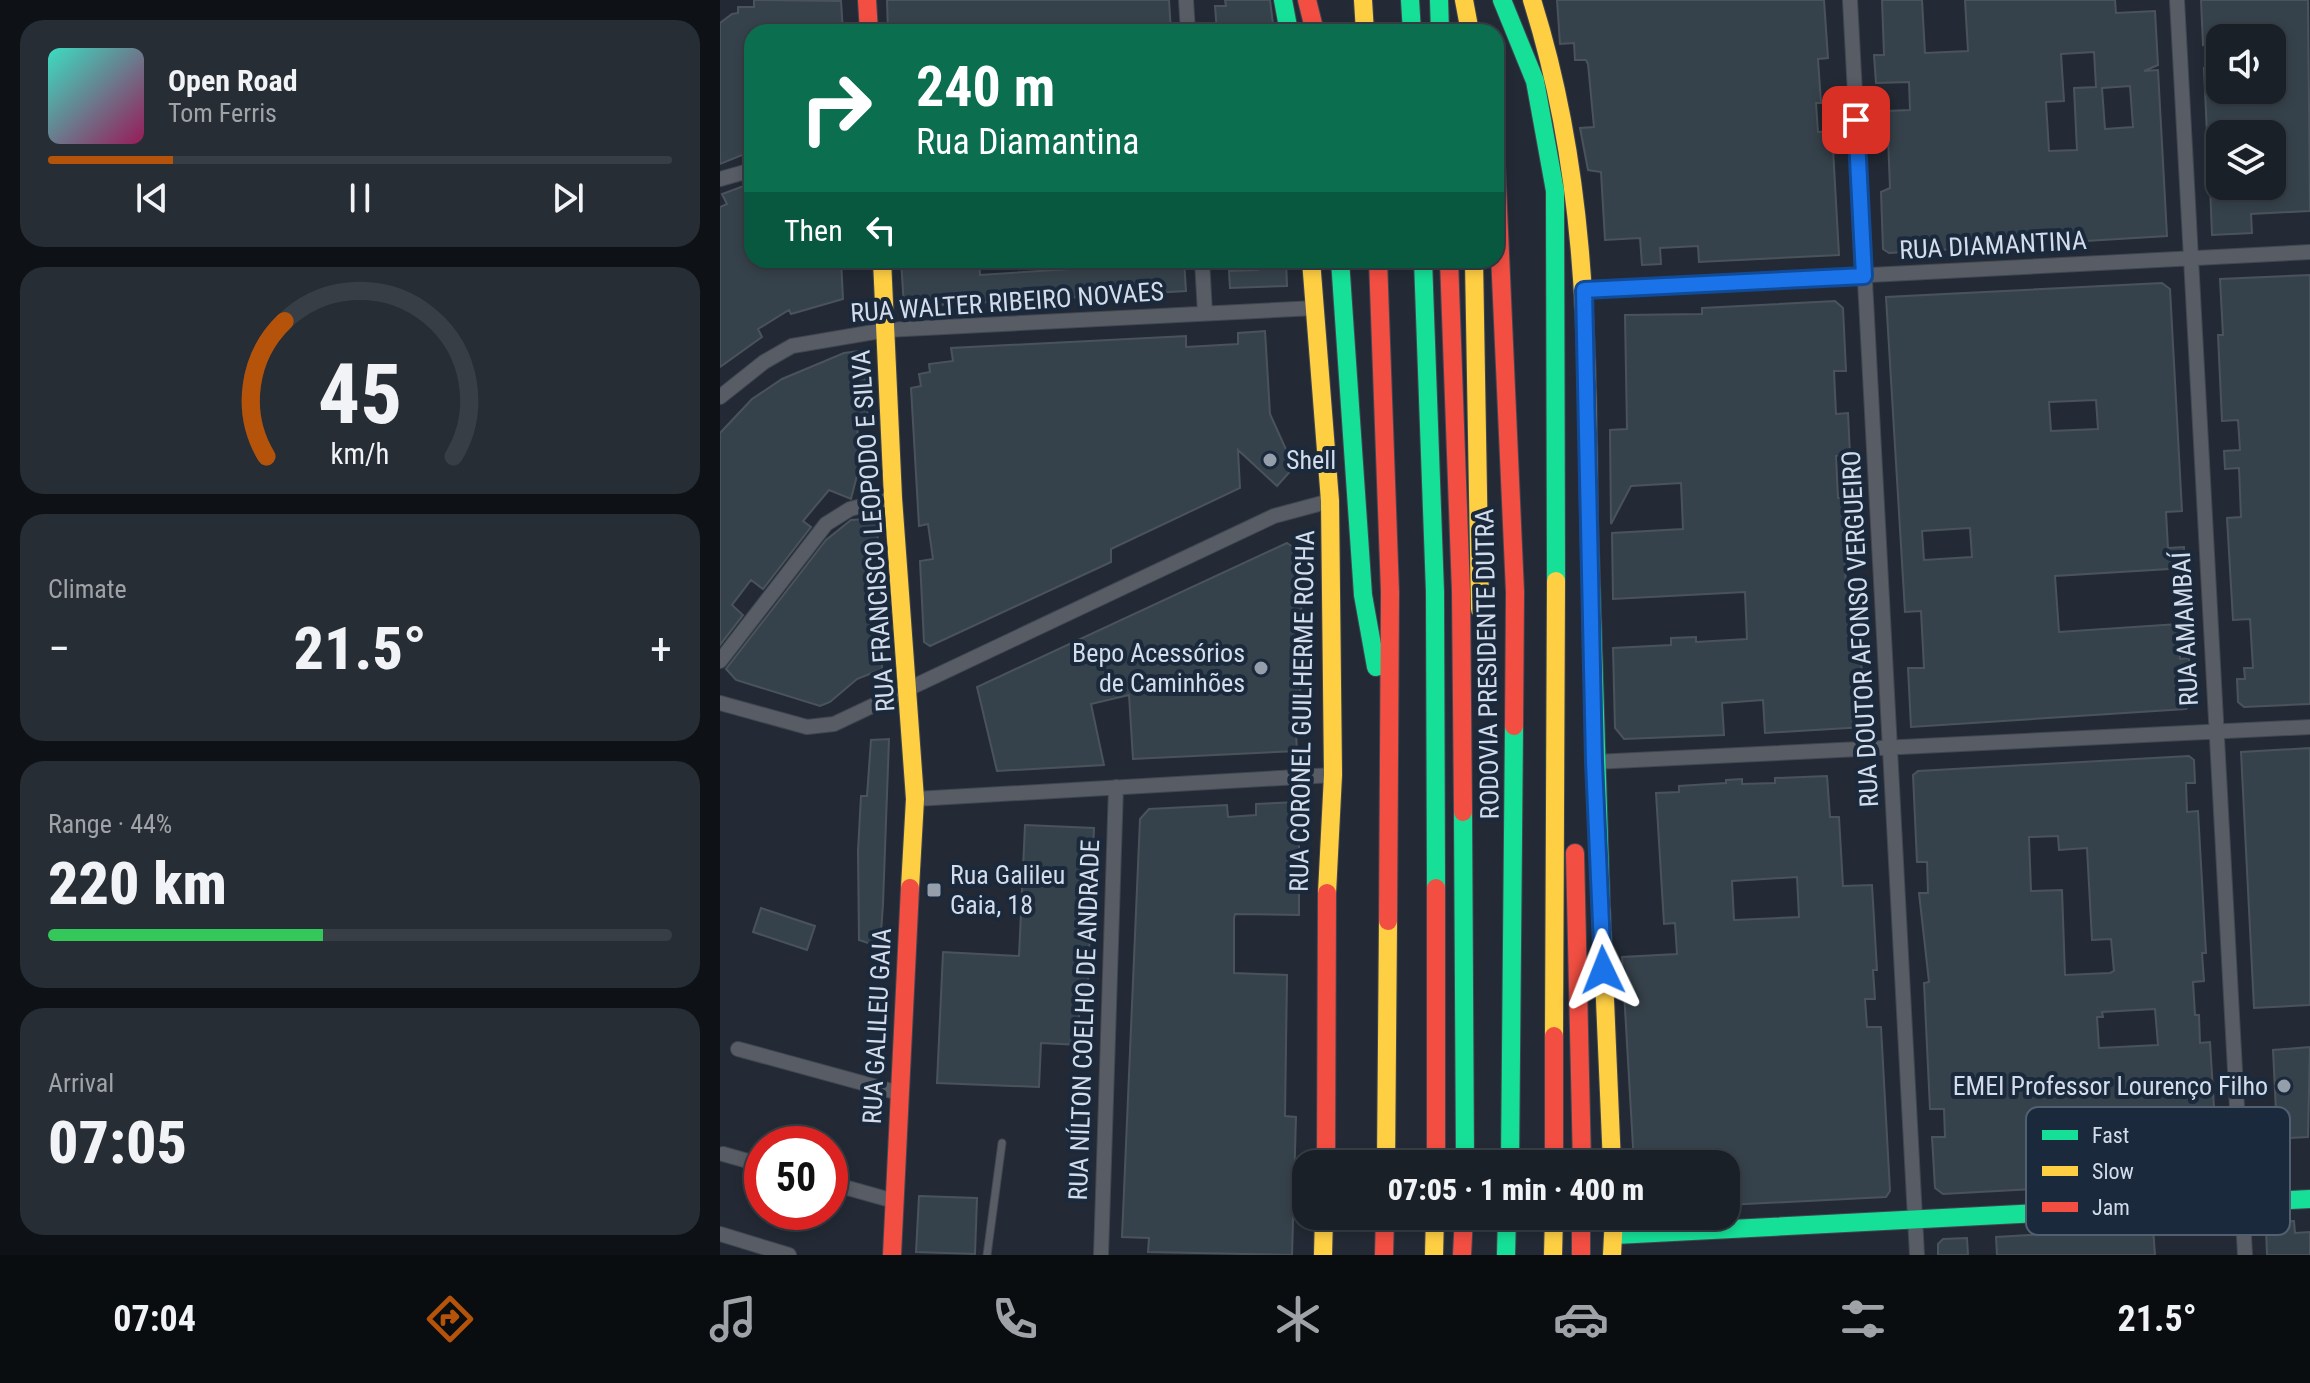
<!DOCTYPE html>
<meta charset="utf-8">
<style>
body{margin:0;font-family:"Roboto Condensed",sans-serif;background:#272d34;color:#f1f3f6;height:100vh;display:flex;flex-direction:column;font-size:30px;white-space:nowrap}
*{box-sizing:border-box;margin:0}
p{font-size:26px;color:#9fa3a8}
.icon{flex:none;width:44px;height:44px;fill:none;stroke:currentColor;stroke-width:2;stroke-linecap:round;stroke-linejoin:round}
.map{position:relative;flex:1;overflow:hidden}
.drawer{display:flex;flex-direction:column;gap:20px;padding:20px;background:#0e1216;width:720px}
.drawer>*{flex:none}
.hud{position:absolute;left:24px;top:24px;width:760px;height:244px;border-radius:24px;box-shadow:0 4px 12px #0003,0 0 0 2px #383e45;background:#0b6e4f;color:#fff;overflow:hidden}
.buttons{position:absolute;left:1486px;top:24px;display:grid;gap:16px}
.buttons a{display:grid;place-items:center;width:80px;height:80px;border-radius:16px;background:#1a2028;box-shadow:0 4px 12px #0003,0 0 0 2px #383e45;font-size:40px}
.speed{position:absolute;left:24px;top:1126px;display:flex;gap:16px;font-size:40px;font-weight:700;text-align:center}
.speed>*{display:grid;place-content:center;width:104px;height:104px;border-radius:50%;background:#1a2028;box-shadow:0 4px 12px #0003,0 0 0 2px #383e45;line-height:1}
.speed .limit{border:12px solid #d22;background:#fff;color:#111}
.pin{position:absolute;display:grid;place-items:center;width:68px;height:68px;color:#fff;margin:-34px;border-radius:16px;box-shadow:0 4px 12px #0006}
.me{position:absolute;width:88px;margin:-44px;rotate:358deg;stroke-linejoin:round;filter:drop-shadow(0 0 6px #0008)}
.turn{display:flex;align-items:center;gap:28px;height:168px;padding:0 40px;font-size:36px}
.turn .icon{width:104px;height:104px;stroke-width:2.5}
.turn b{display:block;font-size:56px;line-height:68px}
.then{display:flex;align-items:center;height:76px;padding:0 40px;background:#0003;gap:16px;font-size:30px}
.big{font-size:60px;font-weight:800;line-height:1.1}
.drawer .card{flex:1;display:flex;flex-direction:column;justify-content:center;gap:12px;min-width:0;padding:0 28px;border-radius:24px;background:#272d34}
.drawer .dial{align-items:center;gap:0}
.dial svg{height:208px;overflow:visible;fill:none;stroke:#383e45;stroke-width:7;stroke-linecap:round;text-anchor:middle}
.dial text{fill:#f1f3f6;stroke:none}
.song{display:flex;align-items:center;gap:24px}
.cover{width:96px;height:96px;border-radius:12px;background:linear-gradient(135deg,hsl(170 70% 55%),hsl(330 70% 35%))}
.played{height:8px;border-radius:4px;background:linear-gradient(90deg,#b45309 20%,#383e45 20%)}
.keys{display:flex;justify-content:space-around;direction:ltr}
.heat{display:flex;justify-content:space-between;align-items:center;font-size:44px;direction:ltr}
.charge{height:12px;border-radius:6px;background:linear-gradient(90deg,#34c759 44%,#383e45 0)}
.trip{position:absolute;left:572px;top:1150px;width:448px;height:80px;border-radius:24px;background:#1a2028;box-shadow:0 4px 12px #0003,0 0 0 2px #383e45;font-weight:800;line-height:80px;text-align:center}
.dock{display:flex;height:128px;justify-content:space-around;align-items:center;background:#0a0d10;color:#9fa3a8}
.dock .icon{width:56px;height:56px}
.dock .selected{color:#b45309}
.dock b{font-size:36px;color:#f1f3f6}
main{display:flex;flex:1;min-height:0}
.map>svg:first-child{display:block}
</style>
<main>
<section class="drawer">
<div class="card">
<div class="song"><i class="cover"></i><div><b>Open Road</b><p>Tom Ferris</p></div></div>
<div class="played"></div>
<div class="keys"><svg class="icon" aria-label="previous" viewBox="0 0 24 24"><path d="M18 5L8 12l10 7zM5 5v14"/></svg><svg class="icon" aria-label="pause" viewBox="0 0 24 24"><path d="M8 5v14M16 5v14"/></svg><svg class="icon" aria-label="next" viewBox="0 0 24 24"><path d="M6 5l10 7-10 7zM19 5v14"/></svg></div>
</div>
<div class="card dial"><svg viewBox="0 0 100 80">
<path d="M14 69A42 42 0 1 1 86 69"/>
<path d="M14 69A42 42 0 0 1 21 17" stroke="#b45309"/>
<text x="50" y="56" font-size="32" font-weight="700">45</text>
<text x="50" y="72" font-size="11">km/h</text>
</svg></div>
<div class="card"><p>Climate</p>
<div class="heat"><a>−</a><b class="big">21.5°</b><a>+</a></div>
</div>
<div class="card"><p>Range · 44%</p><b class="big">220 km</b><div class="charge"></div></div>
<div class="card"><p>Arrival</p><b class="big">07:05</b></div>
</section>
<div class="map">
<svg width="1590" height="1255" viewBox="0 0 1590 1255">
<rect width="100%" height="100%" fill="#232a35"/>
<path fill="#36424b" stroke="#4a535b" stroke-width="2" fill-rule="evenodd" d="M34,0L121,1L123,32H31L32,151L0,164V23L12,14L18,13V7H34Z
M167,0H449L451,32H168Z
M505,0H550L554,32H497L495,6H506Z
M837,0H1104L1108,58L1098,59L1101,103H1096L1098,132L1112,131L1119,255L979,262L978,246L940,248L941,264L922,265L920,238L885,240L881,172L868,170L860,128L874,127L868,64L866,60H855L854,43L840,44Z
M1162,0H1202L1205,53L1248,51L1245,0H1395L1396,13L1435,11L1438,65L1424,71L1438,70L1447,236L1169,253L1163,249L1161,192L1170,188L1167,111L1190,110L1189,82L1156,83L1154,55H1164ZM1374,52L1376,87L1354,88L1357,150L1329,151L1326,102L1344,101L1341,54ZM1410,86L1413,127L1385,129L1382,88Z
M1481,0H1588L1590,211L1531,214L1532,233L1492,235L1490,186H1552V134H1487L1484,68H1500V90H1552V25L1538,30L1535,23L1483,45Z
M32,183V260H121L123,299L71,314L69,310L38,329L42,337L0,367V207L7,204L2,194Z
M181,260H259L260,275L366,268L365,260H464L466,291L184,307Z
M538,260H566L567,286L510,288L509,271L538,270Z
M1590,275V704L1524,707L1518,702L1517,679H1525L1524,668H1533L1530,619L1513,620L1507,518L1521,517L1519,468L1505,469L1504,451L1520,450L1518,420L1502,421L1498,335H1503L1500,279Z
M1442,283L1450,289L1462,511L1446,512L1448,548L1464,547L1465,568L1335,576L1339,632L1458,624L1460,659L1469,658L1472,703L1466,709L1191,727L1188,668H1204L1201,611L1185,612L1166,297ZM1376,400L1378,429L1331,431L1329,402ZM1250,528L1252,557L1204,560L1202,531Z
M1115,301L1123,308L1126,371H1114L1116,414L1128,413L1130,455L1116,456L1118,498H1122L1126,587L1138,586L1144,727L1045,733L1043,700L1002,703L1004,735L904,739L895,728L893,648L951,645V638L976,637V642L1027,639L1025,592L893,599L892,533L963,529L961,483L911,486L891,524L890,430L907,429L905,315L982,314V308Z
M545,331L550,414L574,467L557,486L518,450L520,488L391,549V562L210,646L204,642L200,561L213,559L208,524L199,526L191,388L201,386L199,374L210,372L209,364L233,361L231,348L466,336V347L518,344V333Z
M139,351L144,357L148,424L137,425L140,464L131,499L109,490L83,521L91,527L43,589L31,580L12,605L23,615L0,645V433L32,399L62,379L124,353Z
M157,518L162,669L137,679L110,702L100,706L16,680L6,669L106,540L131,520Z
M567,543L582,553L580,712H575L577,751L413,759L409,695L371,704L384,765L277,771L257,687Z
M169,739L163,904L160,947L139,940L138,851L141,796H147L151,740Z
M1590,748V1005L1534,1008L1521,752Z
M1469,756L1474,760L1475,783H1466L1467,812L1478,811L1486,953H1482L1484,981L1473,982L1475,1015H1479L1480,1043L1490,1042L1498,1173L1492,1179L1223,1194L1215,1188L1212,1137H1225L1224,1109H1210L1204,983L1209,982L1199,893H1208L1207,862H1197L1193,775L1198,771ZM1338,836L1339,850L1367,848L1372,940L1391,939L1394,971L1390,973L1345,975L1342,890L1311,891L1309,837ZM1435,1009L1438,1045L1379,1048L1377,1017H1383L1382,1012Z
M1107,776L1110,817H1119L1123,886L1152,885L1157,970H1153L1155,999H1145L1147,1027H1161L1170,1191L1166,1197L1006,1205V1164H914L902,957L957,954L955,923L944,924L936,793L959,792V786L1006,783V780L1022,779V784L1055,783V778ZM1077,877L1079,917L1014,920L1012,881Z
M579,802V915L515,914L514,918V973L567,975L565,1116L576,1117L572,1255L428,1252L429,1238L402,1237L420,819L429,809L507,805L508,817L536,815V804Z
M305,825L374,828L367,1006L359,1005V1045L321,1043L319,1087L217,1083L223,952L299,956Z
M41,908L95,926L87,950L33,932Z
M1590,1047L1588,1137L1570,1138L1569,1131H1557L1553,1050Z
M199,1196L257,1198L255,1254L196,1252Z
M1574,1221L1575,1233L1590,1232V1255H1547L1546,1227L1551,1222Z
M1433,1228L1435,1255H1277L1276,1237Z
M1247,1238L1248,1255H1218V1244L1223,1239Z"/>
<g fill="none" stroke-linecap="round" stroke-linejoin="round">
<defs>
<path id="lane" d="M267,1255L282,1143"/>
<path id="street" d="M466,0L468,32
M1130,0L1197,1255
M1457,0L1525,1255
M0,179L32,170
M482,260L485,313
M864,290L1590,252
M0,397L44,362L72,346L166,330L595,308
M0,661L106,524L130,509L173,498
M0,703L87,727L114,724L554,516L610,501
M874,762L1590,727
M195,799L613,775
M18,1049L179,1093
M3,1154L42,1165
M110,1183L174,1201
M0,1234L69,1255
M381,1255L396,787"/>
<path id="fast" d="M563,0L569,32
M690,0L692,32
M719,0L720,32
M782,0L815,81L835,191L836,581
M620,260L643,595L656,667
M703,260L715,592L716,888
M869,519L881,906
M743,812L745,1164
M790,1164L794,726
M895,1235L1590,1199
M786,1255L787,1216"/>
<path id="slow" d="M643,0L645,32
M744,0L750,32
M812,0C867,174 867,339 869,519
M162,260L173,498L195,799L190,888
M591,260L610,501L613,775L607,893
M754,260L760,609
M881,906L892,1164
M834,1036L836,581
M666,1164L668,921
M603,1255L604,1216
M714,1255L715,1216
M833,1255L834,1216
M892,1255L894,1216"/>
<path id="jam" d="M147,0L149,32
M587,0L595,32
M776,164L795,592L794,726
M658,260L670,592L668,921
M729,260L741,592L743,812
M855,853L862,1164
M716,888V1164
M606,1164L607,893
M834,1164V1036
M861,1216V1255
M172,1255L190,888
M664,1255L665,1216
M742,1255L744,1216"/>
</defs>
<use href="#lane" stroke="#414751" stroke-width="9"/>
<use href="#street" stroke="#414751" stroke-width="16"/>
<use href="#fast" stroke="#414751" stroke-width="20"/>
<use href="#slow" stroke="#414751" stroke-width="20"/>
<use href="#jam" stroke="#414751" stroke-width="20"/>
<use href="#lane" stroke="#575c65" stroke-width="7"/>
<use href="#street" stroke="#575c65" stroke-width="14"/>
<use href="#fast" stroke="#16e098" stroke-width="18"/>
<use href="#slow" stroke="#ffcf43" stroke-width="18"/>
<use href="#jam" stroke="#f24e42" stroke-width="18"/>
</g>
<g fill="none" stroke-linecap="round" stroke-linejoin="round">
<defs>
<path id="route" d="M883,970L874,762L864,290L1144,276L1136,120"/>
</defs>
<use href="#route" stroke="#114b97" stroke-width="20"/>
<use href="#route" stroke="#1a73e8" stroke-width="14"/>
</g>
<g fill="#959eab" stroke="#1b293d" stroke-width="3">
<circle cx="550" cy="460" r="8"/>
<circle cx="541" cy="668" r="8"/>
<rect x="206" y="882" width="16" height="16" rx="4"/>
<circle cx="1564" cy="1086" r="8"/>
</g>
<g text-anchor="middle" stroke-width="8" stroke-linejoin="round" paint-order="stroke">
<g font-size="26" fill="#d3dcea" stroke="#1b293d">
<text transform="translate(1273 245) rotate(-3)" y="9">RUA DIAMANTINA</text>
<text transform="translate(287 302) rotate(-4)" y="9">RUA WALTER RIBEIRO NOVAES</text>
<text transform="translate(153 531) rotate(-94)" y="9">RUA FRANCISCO LEOPODO E SILVA</text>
<text transform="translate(1140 629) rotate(-93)" y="9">RUA DOUTOR AFONSO VERGUEIRO</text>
<text transform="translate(1465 629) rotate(-93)" y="9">RUA AMAMBAÍ</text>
<text transform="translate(767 664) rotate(-91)" y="9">RODOVIA PRESIDENTE DUTRA</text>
<text transform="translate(582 711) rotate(-89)" y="9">RUA CORONEL GUILHERME ROCHA</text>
<text transform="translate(364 1020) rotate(-88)" y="9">RUA NÍLTON COELHO DE ANDRADE</text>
<text transform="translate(157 1026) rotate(-87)" y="9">RUA GALILEU GAIA</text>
</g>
<g font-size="26" fill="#d3dcea" stroke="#1b293d" text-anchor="start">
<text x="566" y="469">Shell</text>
<text x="525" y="662" text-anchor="end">Bepo Acessórios<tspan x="525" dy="30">de Caminhões</tspan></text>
<text x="230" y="884">Rua Galileu<tspan x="230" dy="30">Gaia, 18</tspan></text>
<text x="1548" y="1095" text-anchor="end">EMEI Professor Lourenço Filho</text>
</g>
</g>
<rect x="1306" y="1107" width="264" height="128" rx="12" fill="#1b293d" stroke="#525f71" stroke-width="2"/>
<rect x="1322" y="1130" width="36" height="10" fill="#16e098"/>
<rect x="1322" y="1166" width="36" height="10" fill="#ffcf43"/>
<rect x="1322" y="1202" width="36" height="10" fill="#f24e42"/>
<g font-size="22" fill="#d3dcea">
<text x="1372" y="1143">Fast</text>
<text x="1372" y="1179">Slow</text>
<text x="1372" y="1215">Jam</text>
</g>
</svg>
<div class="buttons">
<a><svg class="icon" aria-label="sound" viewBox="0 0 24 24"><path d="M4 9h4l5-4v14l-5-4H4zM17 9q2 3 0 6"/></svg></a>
<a><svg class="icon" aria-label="layers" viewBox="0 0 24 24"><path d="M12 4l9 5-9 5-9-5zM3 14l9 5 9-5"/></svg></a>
</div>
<div class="speed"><div class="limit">50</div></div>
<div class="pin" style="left:1136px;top:120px;background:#d93025"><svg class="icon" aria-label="arrive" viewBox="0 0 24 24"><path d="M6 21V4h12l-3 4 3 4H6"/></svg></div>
<svg class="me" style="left:883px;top:970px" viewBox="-20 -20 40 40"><path d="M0-17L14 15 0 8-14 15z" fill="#1a73e8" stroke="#fff" stroke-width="4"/></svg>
<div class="trip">07:05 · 1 min · 400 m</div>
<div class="hud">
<div class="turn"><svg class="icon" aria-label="right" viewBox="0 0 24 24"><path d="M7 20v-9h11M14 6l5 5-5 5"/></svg><div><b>240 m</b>Rua Diamantina</div></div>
<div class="then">Then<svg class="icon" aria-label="left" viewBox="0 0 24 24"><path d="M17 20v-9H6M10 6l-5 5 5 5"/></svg></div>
</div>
</div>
</main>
<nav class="dock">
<b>07:04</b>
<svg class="icon selected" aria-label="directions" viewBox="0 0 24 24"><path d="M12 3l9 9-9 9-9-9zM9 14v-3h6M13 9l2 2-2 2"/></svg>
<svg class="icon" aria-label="music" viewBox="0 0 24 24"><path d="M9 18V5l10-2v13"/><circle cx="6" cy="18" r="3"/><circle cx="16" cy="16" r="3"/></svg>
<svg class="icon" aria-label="phone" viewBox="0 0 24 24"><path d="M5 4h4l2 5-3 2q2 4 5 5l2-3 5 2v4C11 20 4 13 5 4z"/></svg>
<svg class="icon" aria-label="climate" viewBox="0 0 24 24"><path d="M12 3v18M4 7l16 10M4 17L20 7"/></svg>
<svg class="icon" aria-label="car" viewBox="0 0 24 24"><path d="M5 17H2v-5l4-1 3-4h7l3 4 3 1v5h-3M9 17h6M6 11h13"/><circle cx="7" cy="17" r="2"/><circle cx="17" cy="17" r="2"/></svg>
<svg class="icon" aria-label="filters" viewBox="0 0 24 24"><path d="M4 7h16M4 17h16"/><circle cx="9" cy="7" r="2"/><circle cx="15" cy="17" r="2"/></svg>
<b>21.5°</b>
</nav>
